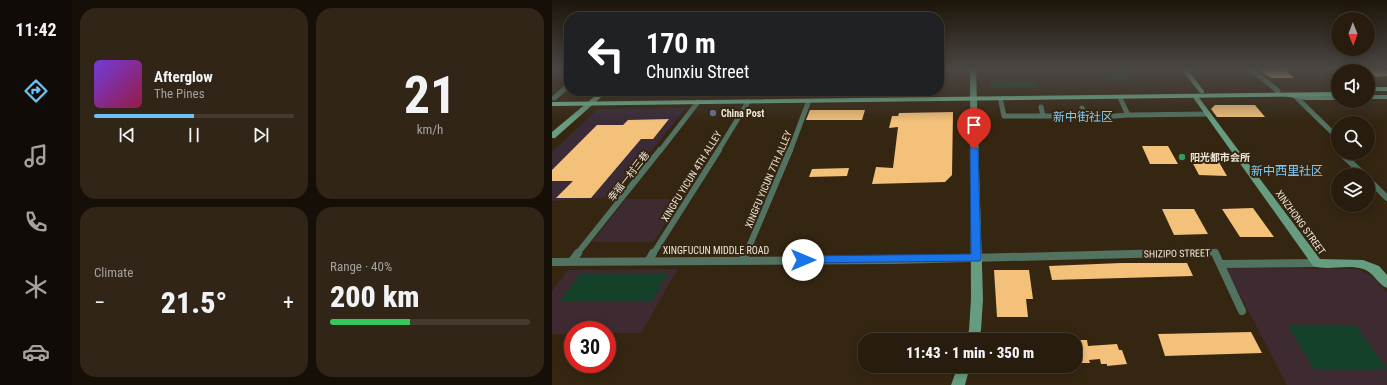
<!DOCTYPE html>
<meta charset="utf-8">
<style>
body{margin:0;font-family:"Roboto Condensed","Noto Sans SC",sans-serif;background:#302517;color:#f1f3f6;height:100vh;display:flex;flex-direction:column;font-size:15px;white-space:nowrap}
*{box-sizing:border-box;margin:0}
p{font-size:13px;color:#a5a19e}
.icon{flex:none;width:22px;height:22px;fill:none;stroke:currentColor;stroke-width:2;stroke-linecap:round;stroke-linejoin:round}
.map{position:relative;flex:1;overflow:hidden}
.sheet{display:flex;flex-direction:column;gap:8px;padding:8px;background:#160f08;width:480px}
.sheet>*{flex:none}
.top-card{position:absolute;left:12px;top:12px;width:380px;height:84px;border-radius:16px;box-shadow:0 2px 10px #0003,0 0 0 1px #443a2e;background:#202124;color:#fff;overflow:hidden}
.needle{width:26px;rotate:179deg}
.buttons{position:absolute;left:779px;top:12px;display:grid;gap:8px}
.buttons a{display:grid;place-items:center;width:44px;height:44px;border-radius:50%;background:#281c0e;box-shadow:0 2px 10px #0003,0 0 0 1px #443a2e;font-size:20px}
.speed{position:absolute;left:12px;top:321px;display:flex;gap:8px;font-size:20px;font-weight:700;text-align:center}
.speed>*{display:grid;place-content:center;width:52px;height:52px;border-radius:50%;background:#281c0e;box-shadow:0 2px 10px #0003,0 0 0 1px #443a2e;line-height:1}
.speed .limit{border:6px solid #d22;background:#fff;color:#111}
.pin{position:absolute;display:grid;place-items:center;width:34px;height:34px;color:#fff;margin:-41px -17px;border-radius:50% 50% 50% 0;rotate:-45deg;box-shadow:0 0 4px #0007}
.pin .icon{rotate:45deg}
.me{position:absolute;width:44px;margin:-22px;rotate:90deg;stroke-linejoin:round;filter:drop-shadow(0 0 3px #0008)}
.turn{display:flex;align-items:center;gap:14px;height:84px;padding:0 16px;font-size:18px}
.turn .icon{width:52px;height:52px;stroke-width:2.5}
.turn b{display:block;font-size:28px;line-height:34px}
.big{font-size:30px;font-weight:800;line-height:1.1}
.sheet .card{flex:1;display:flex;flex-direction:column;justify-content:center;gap:6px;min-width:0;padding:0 14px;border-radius:16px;background:#302517}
.sheet .dial{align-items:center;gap:0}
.dial b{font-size:52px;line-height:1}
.song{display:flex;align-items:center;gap:12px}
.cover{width:48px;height:48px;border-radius:6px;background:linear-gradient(135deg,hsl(260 70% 55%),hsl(340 70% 35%))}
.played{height:4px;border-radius:2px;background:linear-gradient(90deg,#6ec2f3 50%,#443a2e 50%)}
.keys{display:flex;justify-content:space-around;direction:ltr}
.heat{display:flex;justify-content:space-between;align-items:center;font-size:22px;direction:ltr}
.charge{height:6px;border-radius:3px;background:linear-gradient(90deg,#34c759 40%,#443a2e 0)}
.sheet .tiles{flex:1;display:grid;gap:8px;grid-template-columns:repeat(2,1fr)}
.trip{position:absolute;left:306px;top:333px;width:224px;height:40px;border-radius:16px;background:#281c0e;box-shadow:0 2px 10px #0003,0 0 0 1px #443a2e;font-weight:800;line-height:40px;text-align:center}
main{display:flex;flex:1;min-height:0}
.tabs{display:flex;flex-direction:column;width:72px;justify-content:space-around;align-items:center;background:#100b06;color:#a5a19e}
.tabs .icon{width:28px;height:28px}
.tabs .active{color:#6ec2f3}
.tabs b{font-size:18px;color:#f1f3f6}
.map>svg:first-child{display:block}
</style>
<main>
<nav class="tabs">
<b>11:42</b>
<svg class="icon active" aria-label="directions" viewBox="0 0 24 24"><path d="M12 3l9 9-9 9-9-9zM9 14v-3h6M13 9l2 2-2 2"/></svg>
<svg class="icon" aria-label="music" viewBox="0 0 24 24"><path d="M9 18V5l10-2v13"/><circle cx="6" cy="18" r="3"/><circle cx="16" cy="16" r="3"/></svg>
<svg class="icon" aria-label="phone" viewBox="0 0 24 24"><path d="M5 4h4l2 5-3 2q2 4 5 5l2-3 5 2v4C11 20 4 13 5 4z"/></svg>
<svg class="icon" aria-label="climate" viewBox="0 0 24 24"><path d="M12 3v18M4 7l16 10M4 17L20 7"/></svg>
<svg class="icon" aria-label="car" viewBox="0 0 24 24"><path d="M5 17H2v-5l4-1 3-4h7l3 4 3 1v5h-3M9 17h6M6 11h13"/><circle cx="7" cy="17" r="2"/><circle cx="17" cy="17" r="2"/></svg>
</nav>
<section class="sheet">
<div class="tiles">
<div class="card">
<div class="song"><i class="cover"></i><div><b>Afterglow</b><p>The Pines</p></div></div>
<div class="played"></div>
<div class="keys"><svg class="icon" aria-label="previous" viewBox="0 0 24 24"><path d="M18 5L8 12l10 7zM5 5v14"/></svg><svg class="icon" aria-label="pause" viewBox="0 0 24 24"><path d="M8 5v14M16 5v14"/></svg><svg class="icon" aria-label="next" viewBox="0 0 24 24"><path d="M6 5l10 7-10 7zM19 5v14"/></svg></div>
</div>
<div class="card dial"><b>21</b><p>km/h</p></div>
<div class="card"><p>Climate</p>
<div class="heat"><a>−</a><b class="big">21.5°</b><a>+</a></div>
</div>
<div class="card"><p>Range · 40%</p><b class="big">200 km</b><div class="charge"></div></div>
</div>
</section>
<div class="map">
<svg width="835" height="385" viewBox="0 0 835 385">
<rect width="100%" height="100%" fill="#352612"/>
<path fill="#3a2b37" d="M134,108L62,197L0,201V152L46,109Z"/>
<path fill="#3e2a31" d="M74,199H130L101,242H40Z
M674,268L805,269L821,276L835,293V385H735Z
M126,269L89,333H55V330H21V334H0V291L16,270Z"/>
<path fill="#154029" d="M544,69H627L628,70L573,71L578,81L557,82L552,71H545Z
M438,81H483L485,87L439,88Z
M71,91H167L69,93Z
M29,273H116L100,301L7,302Z
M736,326H804L835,369L762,370Z"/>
<path fill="#f3c17a" d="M705,69H732L742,78H719Z
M813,69H835V76L825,77Z
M663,105H703L713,117H665L659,109Z
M258,110H313L310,120H254Z
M401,112L400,175L393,182L320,184L324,167L341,168L346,127L337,128L340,116H346L347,113Z
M117,119L101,139H89L39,198H4L21,181H0V170L45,125H71L76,120Z
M590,146H616L626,164H598Z
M637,156L664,157L675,176L647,175Z
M297,168L295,176L257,177L260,169Z
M701,208L722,237H688L670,209Z
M610,209H642L656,234L622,235Z
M569,263H635L641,276L500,280L497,266Z
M442,270H477L481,299H474L476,317H445Z
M699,332L710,353L613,356L606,334Z
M523,340H535L536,346L565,344L567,350H570L575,364L555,366V364H549L548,359L537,360L538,363H523Z"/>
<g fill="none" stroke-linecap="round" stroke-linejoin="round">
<path stroke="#527361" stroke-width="5" d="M699,69L726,91
M744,97L786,138
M2,98L17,85
M449,102L452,116H525L535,118L576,115L569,100
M489,107L491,116
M530,108L535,118
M576,115L656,114
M108,151L146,102
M166,151L196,102
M238,151L256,103"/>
<path stroke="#527361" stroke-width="6" d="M792,153V156L812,175
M816,179L835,198
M25,254L108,150
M101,254L167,150
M194,254L238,150
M578,254L662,252L663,254"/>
<path stroke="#527361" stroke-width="8" d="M663,253L690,311
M97,260L101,253
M20,261L26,253
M191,261L194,253
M0,262L342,260L618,253
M669,264L765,263"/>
<path fill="#669d80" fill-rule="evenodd" d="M418,69H424L431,299L429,330L426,340H414L417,330L419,299Z
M629,69H635L652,91V93H648Z
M791,69H798L801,71H793Z
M816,83L823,88V90H819L816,88Z
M49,91H56L3,138H0V132Z
M733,93L753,96H786V100H753L731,96V94Z
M643,94L645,95L768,259L811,260L827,266L835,275V288C825,284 822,272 811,269C795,264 777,271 761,266L640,96Z
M816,95H835V99H816Z
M406,366H418L413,385H399Z"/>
<path fill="#75bd98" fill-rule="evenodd" d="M816,87H835V91H816Z
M786,92V96L0,106V102Z"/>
</g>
<linearGradient id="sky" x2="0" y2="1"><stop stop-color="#1d150a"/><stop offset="0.57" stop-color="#4b4744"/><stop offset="1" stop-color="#4b4744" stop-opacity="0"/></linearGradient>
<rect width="835" height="122" fill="url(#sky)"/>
<path fill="#1a73e8" stroke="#114b97" d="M422,146L426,149L429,258L428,261L247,263L246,260L247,257L251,256L419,254L418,149Z"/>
<circle fill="#5c6f8a" stroke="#352612" stroke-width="1.5" cx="161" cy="113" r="4"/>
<circle fill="#2e9e5b" stroke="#352612" stroke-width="1.5" cx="630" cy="157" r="4"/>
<g text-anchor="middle" stroke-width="4" stroke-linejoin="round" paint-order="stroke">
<g font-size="10" font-weight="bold" fill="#efe6d9" stroke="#352612" text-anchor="start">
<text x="169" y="117">China Post</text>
<text x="638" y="161">阳光都市会所</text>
</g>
<g font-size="10" fill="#efe6d9" stroke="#352612">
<text transform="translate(76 176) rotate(-52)" y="4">幸福一村三巷</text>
<text transform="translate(139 176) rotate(-58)" y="4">XINGFU YICUN 4TH ALLEY</text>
<text transform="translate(216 179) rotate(-67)" y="4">XINGFU YICUN 7TH ALLEY</text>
<text transform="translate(749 222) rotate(54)" y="4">XINZHONG STREET</text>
<text x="164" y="254">XINGFUCUN MIDDLE ROAD</text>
<text transform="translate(625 253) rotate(-1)" y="4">SHIZIPO STREET</text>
</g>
<g font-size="12" fill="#7dcaf8" stroke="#352612">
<text x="531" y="121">新中街社区</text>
<text x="735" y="175">新中西里社区</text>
</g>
</g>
</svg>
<div class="buttons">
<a><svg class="needle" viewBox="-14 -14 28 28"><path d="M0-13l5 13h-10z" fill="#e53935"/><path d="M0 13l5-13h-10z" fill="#a5a19e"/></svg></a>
<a><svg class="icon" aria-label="sound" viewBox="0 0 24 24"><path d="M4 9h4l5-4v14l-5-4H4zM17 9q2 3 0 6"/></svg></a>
<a><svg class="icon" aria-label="search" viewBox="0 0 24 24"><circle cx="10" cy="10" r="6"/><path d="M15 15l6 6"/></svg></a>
<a><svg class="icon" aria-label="layers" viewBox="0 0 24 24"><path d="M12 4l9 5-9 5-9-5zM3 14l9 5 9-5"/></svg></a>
</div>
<div class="speed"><div class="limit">30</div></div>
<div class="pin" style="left:422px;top:149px;background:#d93025"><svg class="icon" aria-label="arrive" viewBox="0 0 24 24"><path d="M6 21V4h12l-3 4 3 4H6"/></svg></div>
<svg class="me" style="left:251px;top:260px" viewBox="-20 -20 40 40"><circle r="19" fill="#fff"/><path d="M0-13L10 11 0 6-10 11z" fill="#1a73e8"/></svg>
<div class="trip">11:43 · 1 min · 350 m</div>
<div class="top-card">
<div class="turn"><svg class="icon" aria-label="left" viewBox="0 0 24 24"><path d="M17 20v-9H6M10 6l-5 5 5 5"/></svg><div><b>170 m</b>Chunxiu Street</div></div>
</div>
</div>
</main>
